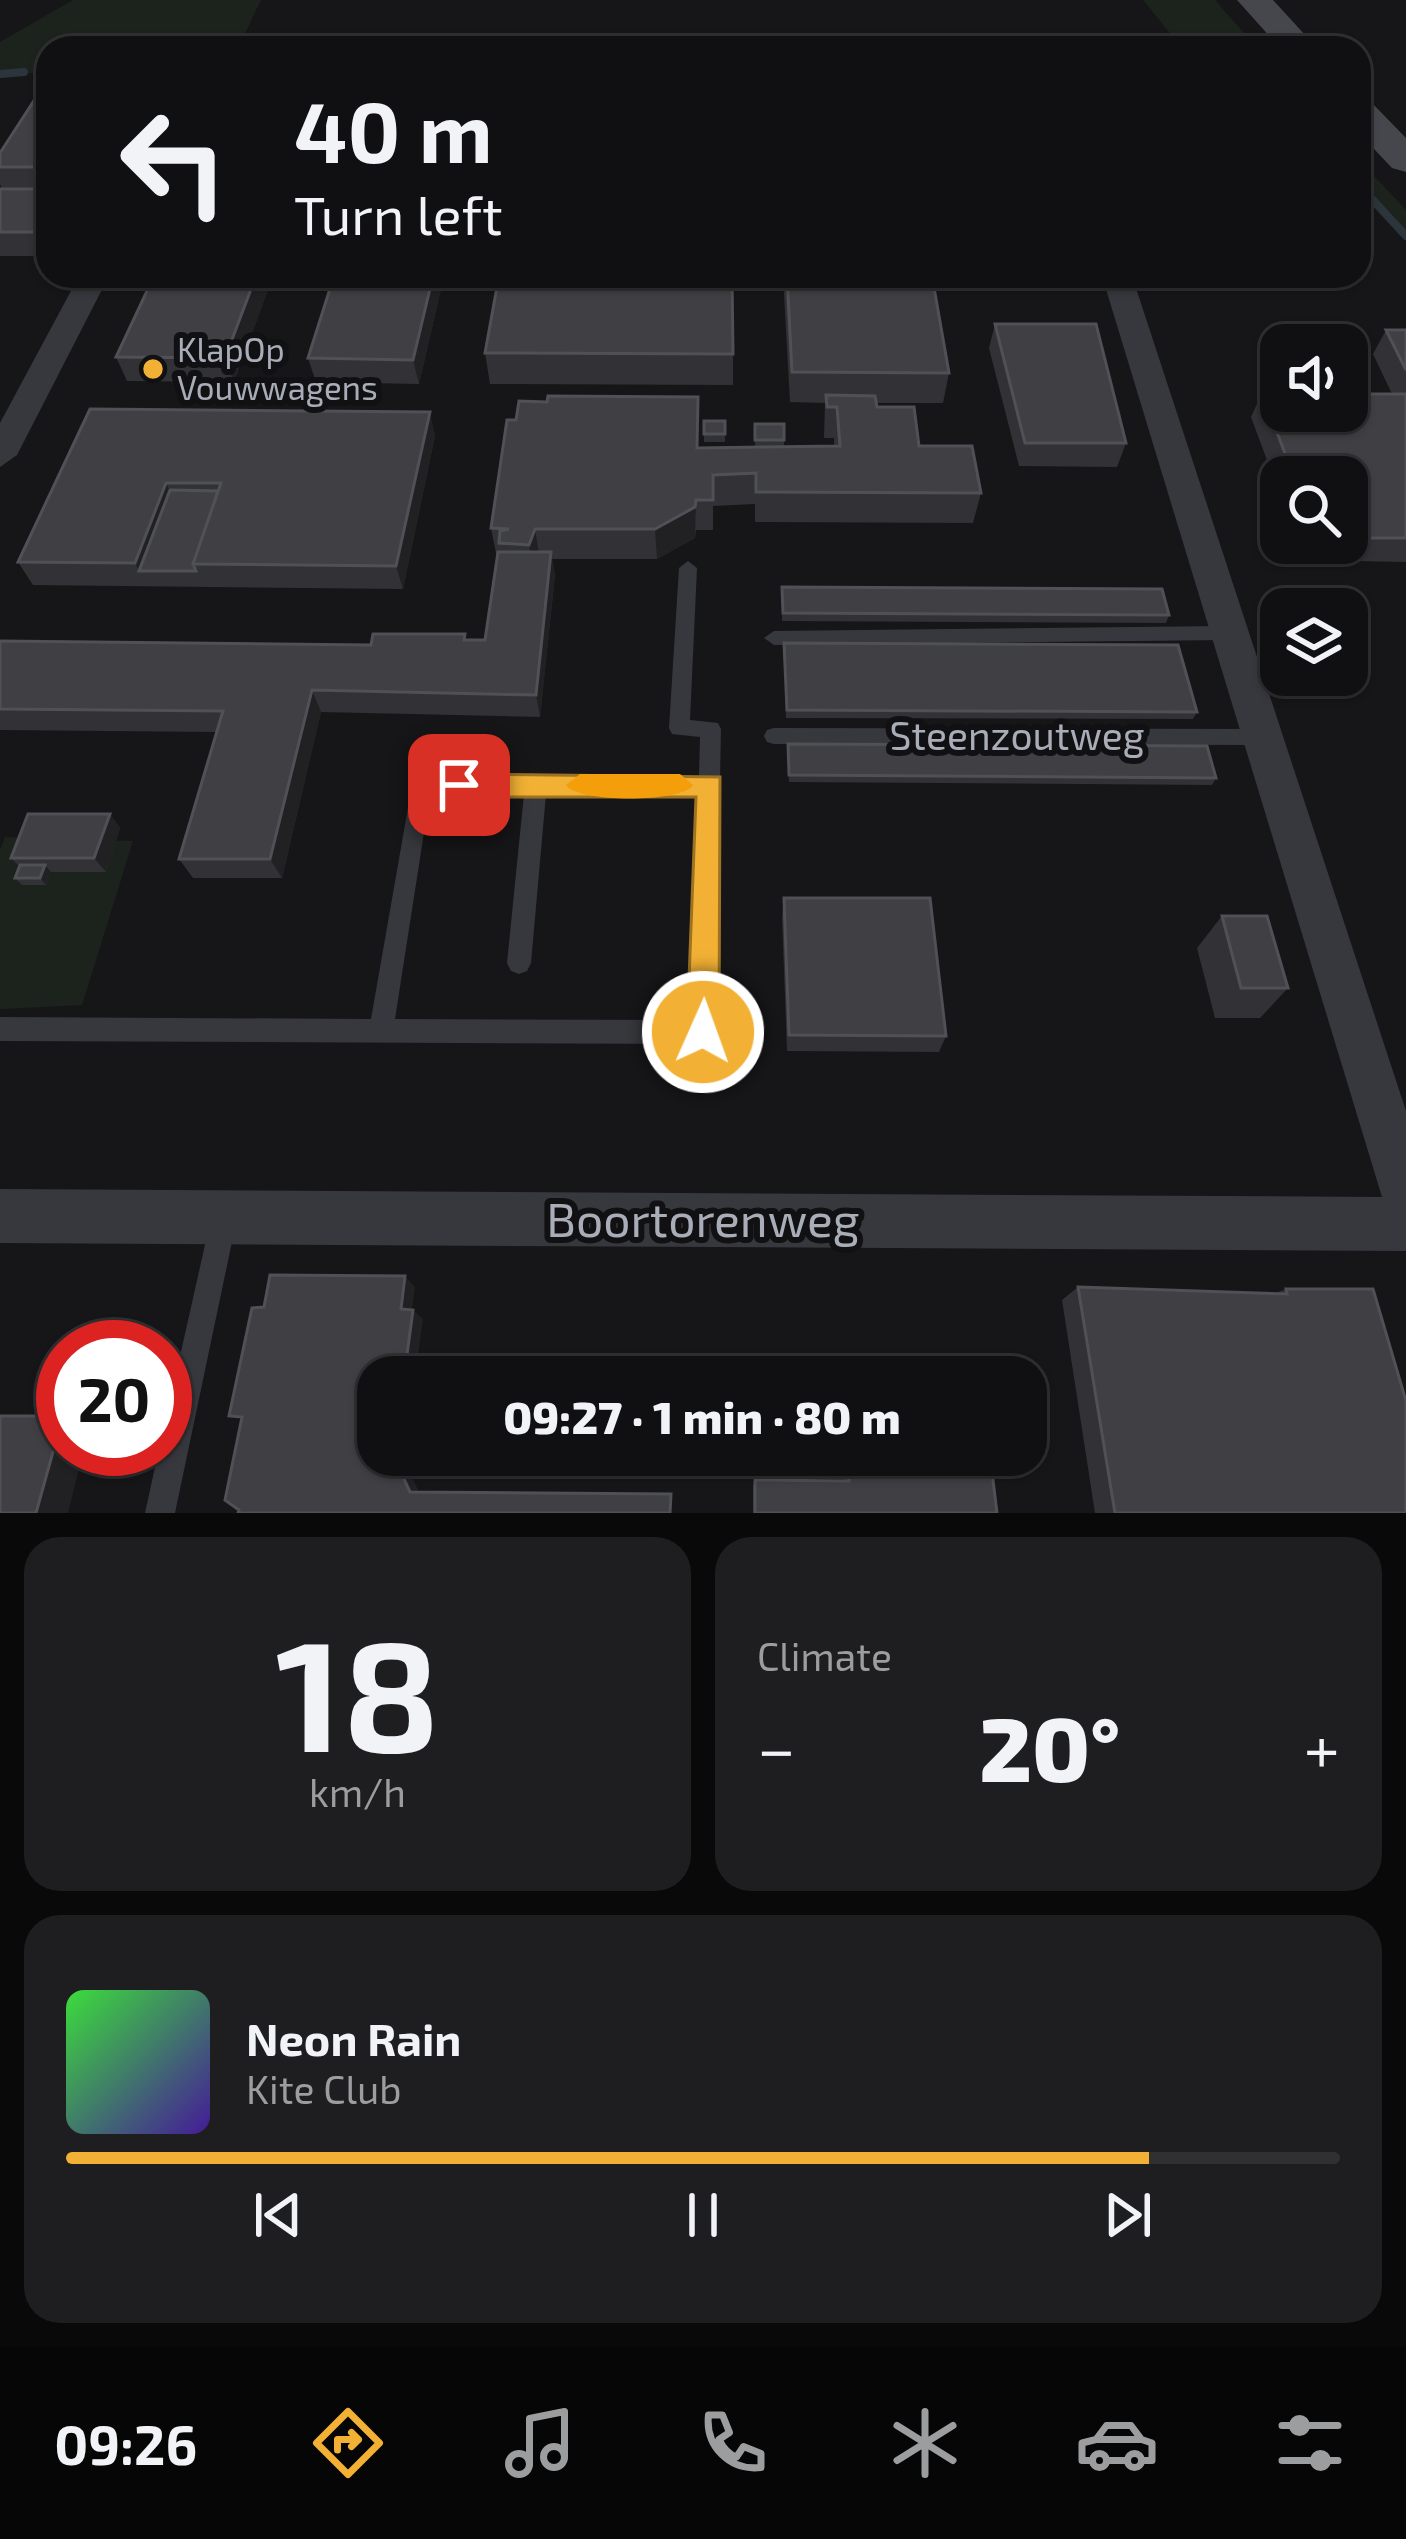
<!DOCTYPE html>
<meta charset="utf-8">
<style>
body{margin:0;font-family:"Exo 2",sans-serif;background:#1e1e20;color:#f1f3f6;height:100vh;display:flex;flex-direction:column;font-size:45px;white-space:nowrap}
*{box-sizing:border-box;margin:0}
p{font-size:39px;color:#9c9d9f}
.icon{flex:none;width:66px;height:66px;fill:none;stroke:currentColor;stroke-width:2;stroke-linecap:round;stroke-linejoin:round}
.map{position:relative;height:1513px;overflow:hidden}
.sheet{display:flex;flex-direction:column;gap:24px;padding:24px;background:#09090a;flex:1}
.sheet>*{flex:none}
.guide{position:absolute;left:36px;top:36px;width:1335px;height:252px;border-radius:36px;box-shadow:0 3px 9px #0004,0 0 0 3px #303032;background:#101012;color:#f1f3f6;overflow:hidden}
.fabs{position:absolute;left:1260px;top:324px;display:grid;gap:24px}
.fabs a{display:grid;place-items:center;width:108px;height:108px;border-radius:24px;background:#101012;box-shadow:0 3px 9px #0004,0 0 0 3px #303032;font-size:60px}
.speed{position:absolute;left:36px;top:1320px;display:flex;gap:24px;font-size:60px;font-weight:700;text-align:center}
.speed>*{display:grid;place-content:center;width:156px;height:156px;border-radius:50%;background:#101012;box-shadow:0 3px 9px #0004,0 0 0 3px #303032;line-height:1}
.speed .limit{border:18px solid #d22;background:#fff;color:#111}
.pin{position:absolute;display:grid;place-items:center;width:102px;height:102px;color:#fff;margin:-51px;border-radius:24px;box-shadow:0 6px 18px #0006}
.me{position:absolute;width:132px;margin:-66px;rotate:2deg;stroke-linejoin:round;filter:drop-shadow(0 0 9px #0008)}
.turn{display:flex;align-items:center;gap:42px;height:252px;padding:0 60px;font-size:54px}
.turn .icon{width:156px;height:156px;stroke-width:2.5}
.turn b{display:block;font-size:84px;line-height:102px}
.big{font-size:90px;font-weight:800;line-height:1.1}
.sheet .card{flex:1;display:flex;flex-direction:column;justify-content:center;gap:18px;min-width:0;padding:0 42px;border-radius:36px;background:#1e1e20}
.sheet .dial{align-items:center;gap:0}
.dial b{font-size:156px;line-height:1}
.song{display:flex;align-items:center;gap:36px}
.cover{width:144px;height:144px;border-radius:18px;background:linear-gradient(135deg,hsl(120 70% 55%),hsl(260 70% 35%))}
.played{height:12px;border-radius:6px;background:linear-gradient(90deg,#f2b134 85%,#303032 85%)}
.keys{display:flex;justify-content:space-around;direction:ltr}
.heat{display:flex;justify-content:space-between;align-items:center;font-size:66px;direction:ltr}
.sheet .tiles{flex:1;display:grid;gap:24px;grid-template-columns:1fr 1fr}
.card:last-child{grid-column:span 2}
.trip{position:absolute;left:357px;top:1356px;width:690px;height:120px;border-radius:36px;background:#101012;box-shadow:0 3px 9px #0004,0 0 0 3px #303032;font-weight:800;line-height:120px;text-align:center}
.tabs{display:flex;height:192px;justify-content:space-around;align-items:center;background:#060607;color:#9c9d9f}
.tabs .icon{width:84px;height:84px}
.tabs .current{color:#f2b134}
.tabs b{font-size:54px;color:#f1f3f6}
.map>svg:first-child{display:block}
</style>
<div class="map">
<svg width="1406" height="1513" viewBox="0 0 1406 1513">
<rect width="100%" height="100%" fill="#161618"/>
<path fill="#1c231d" d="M73,0H261L238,48H48V74L0,72V42Z
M1143,0H1215L1257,48H1182Z
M1359,160L1406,210V240L1359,188Z
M5,837L133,841L82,1005L0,1009V850Z"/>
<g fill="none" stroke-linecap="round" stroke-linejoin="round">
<path stroke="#2c353c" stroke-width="8" d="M43,73H48
M0,74L24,72
M1359,185L1406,236"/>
<path fill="#37383d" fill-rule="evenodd" d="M688,561L697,568L690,720L718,723L721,729L715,1032L712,1040L703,1044L0,1041V1017L371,1019L413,779L699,776L700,737L672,734L669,728L679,568ZM430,794H524L507,963L511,971L519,974L527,971L531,963L546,794H699L691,1020L395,1019Z
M1227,626L1237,633L1227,640L774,645L764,638L774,631Z
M774,728L1260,729L1267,731L1270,737L1267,743L1260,745L774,744L767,742L764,736L767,730Z
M224,1205L233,1209L237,1218L175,1513H145L159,1449H165V1423L211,1218L215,1209Z"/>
<path fill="#37383d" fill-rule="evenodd" d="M79,276H109L17,455L0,467V423Z
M1102,276H1132L1406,1111V1251L0,1243V1189L1382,1197Z"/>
<path fill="#45474d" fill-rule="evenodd" d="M1237,0H1273L1317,48H1280Z
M1359,100L1372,103L1406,138V172L1392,168L1359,133Z"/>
</g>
<path fill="#323236" d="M48,79V256H0V189H2L0,184V153Z
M154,276H273L234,382L127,381L116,357Z
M334,276H444L419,384L316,382L308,358Z
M783,276H932L949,373L943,403H876L877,407L919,446L981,493L973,523L755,522V504L713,506V530H696L695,538L657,559H552L555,575L540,717L321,712L282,878H193L179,859L216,732L0,730V641L371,645L485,640L497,558L491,528L698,448H755V424H784V448L834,446V438H824L825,403L790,402Z
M995,324L1126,443L1117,467L1019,466L989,348Z
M1386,330H1406V562L1304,560L1298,543H1347V477H1281V498L1251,417L1262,393L1392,394L1373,354Z
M485,353L733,354V385L490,384Z
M90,409L435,436L403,589L33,585L18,562Z
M704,421H725V442H704Z
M782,587L1169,615L1166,623L782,621Z
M784,643L1197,712L1193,719L786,718Z
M788,744L1216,778L1212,785L789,782Z
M110,814L120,828L106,872H51L46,885H22L15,878L19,866L11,858Z
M784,898L946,1036L939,1052L787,1051L782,917Z
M1222,916L1288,988L1260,1018H1215L1197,948Z
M1078,1287L1276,1293L1286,1289L1406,1513H1095L1062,1300Z
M841,1455H990L997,1513H753V1486L755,1480L842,1481Z"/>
<path fill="#212124" d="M48,218V249L40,232Z
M256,276H273L234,382L225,358Z
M433,276H444L419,384L413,360Z
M430,412L435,436L403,589L396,566Z
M166,483L178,506L139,571L135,563Z
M696,500L695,538L657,559L655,529Z
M535,529L540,559L534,575L529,545Z
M551,552L555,575L540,717L536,695Z
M312,690L321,712L282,878L270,859Z
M110,814L120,828L106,872L94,858Z
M45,865L51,872L46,885L40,878Z
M405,1276L415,1287L411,1318L401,1309Z
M413,1310L423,1319L415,1377H404Z
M63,1416V1449H84L68,1513H36Z
M393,1455H405L404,1460L421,1496L410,1492Z"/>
<path fill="#3f3f44" stroke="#4f5156" stroke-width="3" d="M48,79V167H0V153Z
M0,189H48V218L40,232H0Z
M154,276H256L225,358L116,357Z
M334,276H433L413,360L308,358Z
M499,276H732L733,354L485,353Z
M787,276H932L949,373L792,372Z
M995,324H1096L1126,443H1025Z
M1386,330H1406V370Z
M1262,393H1281V411H1347V394H1406V538H1347V477H1294Z
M826,395L875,396L877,407H914L919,446H972L981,493L756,492V473L713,475V500H696L695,507L655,529H535L529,545L499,543L500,531L509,529L491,528L507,420H516L519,401L547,402L548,396L698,397L697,448L840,446L837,407H827Z
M90,409L430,412L396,566L193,564L221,483H166L135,563L18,562Z
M704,421H725V434H704Z
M755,424H784V440H755Z
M170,490L218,491L193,564L196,571H139Z
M498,552H551L536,695L312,690L270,859H179L223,711L0,709V641L371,645L373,634H465L464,640H485Z
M782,587L1162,589L1169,615L783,613Z
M784,643L1178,645L1197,712L787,710Z
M788,744L1207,746L1216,778L789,775Z
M28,814H110L94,858H11Z
M20,865H45L40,878H15Z
M784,898H930L946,1036L789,1035Z
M1222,916H1267L1288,988H1241Z
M270,1275L405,1276L401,1309L413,1310L404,1377H378V1455H393L410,1492L671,1494L670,1513H238L239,1510L225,1500L242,1417L229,1416L252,1308L264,1307Z
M1078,1287L1287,1294L1286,1289H1373L1406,1401V1513H1115Z
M0,1416H63L36,1513H0Z
M847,1455H990L997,1513H755V1480L849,1481Z"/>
<path fill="#f2b134" stroke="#9d7322" stroke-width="3" d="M459,774L720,777L719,1032L714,1043L703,1047L692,1043L687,1032L696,797H459L445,785Z"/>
<path fill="#f59e0b" d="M580,774H680L693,785C683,803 576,803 566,785Z"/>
<circle fill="#f2b134" stroke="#111113" stroke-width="4.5" cx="153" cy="369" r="12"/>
<g text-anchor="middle" stroke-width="12" stroke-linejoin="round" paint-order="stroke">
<g font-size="33" fill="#a8adb8" stroke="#111113" text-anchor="start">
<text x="177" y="362">KlapOp<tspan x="177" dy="38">Vouwwagens</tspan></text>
</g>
<g font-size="39" fill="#a8adb8" stroke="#111113">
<text x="1017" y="750">Steenzoutweg</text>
</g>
<g font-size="48" fill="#a8adb8" stroke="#111113">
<text x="703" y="1237">Boortorenweg</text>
</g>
</g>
</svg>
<div class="fabs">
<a><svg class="icon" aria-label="sound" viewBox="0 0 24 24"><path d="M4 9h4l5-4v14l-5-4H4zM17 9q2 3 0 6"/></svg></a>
<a><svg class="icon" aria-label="search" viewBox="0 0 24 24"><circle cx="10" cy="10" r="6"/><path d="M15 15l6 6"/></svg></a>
<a><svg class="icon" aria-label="layers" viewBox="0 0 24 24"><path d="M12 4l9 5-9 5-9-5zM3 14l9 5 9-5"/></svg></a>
</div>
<div class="speed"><div class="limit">20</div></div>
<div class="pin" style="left:459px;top:785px;background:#d93025"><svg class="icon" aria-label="arrive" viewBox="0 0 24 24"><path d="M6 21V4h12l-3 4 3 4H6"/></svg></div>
<svg class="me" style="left:703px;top:1032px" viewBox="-20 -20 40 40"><circle r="17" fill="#f2b134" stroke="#fff" stroke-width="3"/><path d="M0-11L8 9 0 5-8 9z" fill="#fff"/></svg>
<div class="trip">09:27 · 1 min · 80 m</div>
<div class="guide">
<div class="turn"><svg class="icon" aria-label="left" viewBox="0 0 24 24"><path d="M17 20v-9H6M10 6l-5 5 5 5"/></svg><div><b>40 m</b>Turn left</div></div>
</div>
</div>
<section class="sheet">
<div class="tiles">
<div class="card dial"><b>18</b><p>km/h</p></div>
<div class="card"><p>Climate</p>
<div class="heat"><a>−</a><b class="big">20°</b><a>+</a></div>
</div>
<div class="card">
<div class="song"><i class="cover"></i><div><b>Neon Rain</b><p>Kite Club</p></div></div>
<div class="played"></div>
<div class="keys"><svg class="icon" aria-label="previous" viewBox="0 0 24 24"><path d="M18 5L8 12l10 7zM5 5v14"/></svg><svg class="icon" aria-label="pause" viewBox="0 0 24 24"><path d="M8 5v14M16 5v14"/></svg><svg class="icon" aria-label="next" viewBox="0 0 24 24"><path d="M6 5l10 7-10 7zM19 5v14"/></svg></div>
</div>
</div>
</section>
<nav class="tabs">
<b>09:26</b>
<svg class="icon current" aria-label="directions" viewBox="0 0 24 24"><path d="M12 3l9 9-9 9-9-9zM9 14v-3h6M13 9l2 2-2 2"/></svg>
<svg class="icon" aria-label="music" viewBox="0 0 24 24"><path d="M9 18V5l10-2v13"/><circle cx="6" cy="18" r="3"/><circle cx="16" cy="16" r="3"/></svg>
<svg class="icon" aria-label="phone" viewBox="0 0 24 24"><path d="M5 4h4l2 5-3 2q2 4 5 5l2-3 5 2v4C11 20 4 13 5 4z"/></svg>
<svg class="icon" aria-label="climate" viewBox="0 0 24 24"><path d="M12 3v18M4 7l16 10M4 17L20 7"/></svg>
<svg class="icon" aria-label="car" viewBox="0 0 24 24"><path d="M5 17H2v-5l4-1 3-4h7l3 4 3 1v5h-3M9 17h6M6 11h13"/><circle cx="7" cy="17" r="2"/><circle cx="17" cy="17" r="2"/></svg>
<svg class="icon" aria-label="filters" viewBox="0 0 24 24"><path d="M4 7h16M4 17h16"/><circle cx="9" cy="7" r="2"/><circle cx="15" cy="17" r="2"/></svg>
</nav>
